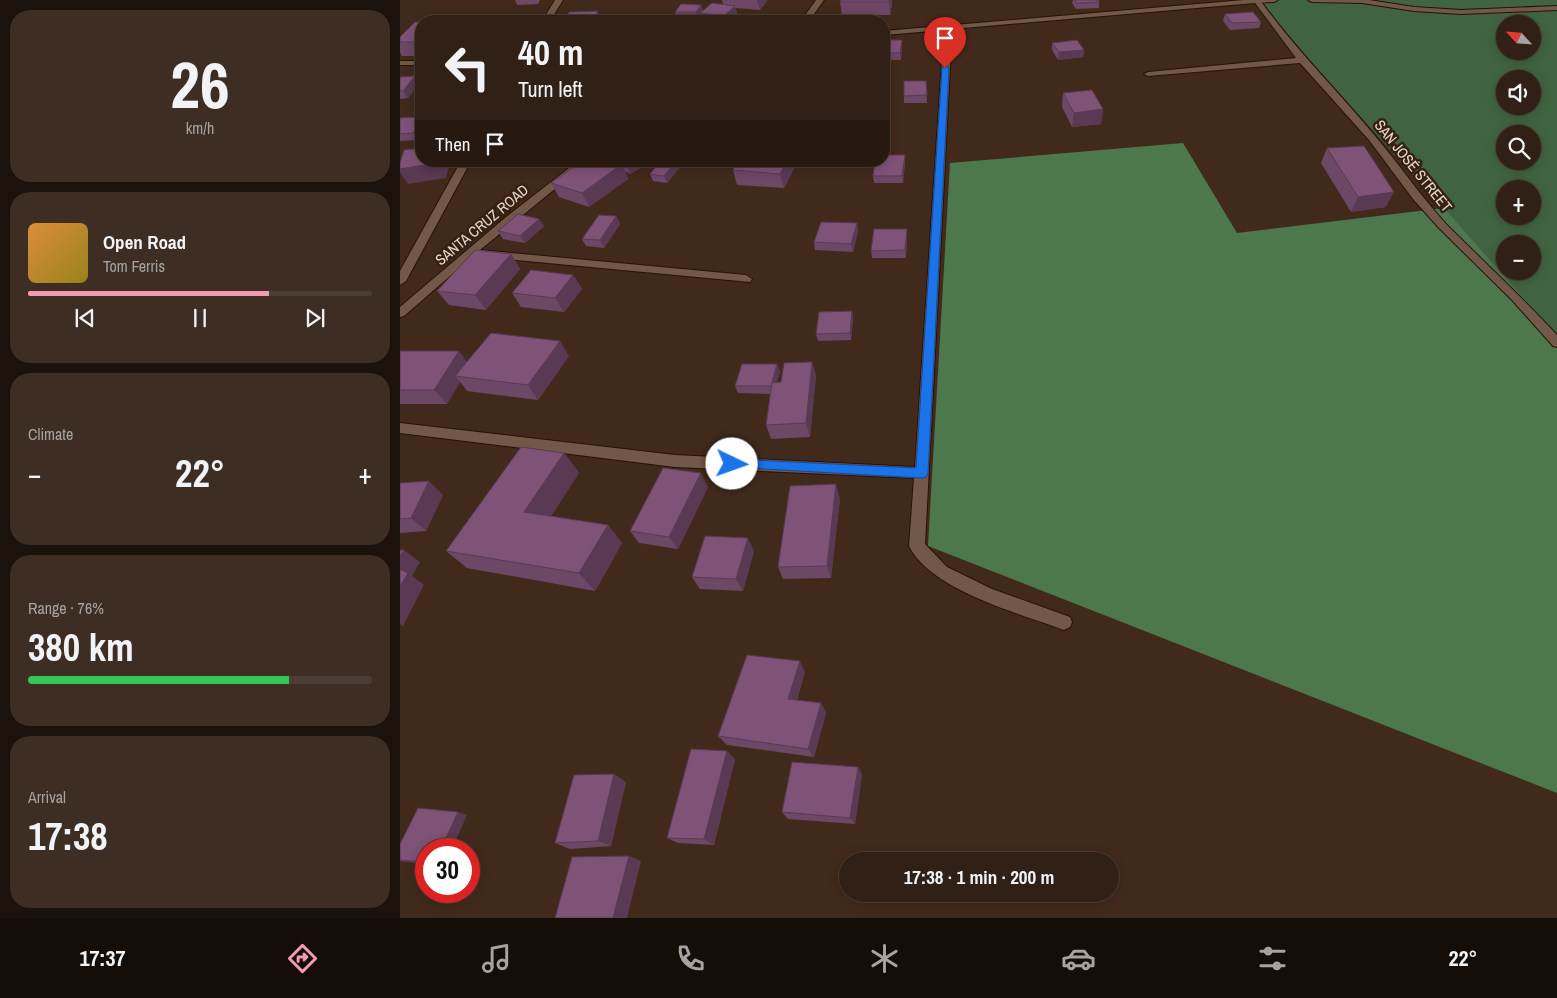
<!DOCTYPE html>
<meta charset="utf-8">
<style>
body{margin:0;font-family:"Archivo Narrow",sans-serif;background:#3d2d22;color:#f1f3f6;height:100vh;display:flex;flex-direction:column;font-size:19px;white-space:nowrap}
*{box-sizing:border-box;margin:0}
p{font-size:16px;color:#a8a3a0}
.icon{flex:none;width:28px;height:28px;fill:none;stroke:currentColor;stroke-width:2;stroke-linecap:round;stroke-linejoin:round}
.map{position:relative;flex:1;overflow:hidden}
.panel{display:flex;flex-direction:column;gap:10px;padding:10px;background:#1b120c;width:400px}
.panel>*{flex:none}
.hud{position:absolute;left:15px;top:15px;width:475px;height:152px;border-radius:20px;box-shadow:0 2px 12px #0003,0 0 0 1px #4c3e34;background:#312015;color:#f1f3f6;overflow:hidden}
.needle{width:32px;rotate:296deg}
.fabs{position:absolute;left:1096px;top:15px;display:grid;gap:10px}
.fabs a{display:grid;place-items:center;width:45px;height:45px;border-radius:50%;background:#312015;box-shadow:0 2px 12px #0003,0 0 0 1px #4c3e34;font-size:25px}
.speed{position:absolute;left:15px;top:838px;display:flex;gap:10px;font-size:25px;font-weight:700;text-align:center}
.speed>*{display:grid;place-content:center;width:65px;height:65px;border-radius:50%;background:#312015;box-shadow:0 2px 12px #0003,0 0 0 1px #4c3e34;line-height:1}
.speed .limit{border:8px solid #d22;background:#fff;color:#111}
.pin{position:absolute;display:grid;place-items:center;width:42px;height:42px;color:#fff;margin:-51px -21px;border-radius:50% 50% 50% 0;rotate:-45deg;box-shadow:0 0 5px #0007}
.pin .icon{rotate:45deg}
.me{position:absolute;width:55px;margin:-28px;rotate:93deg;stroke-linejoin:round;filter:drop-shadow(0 0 4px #0008)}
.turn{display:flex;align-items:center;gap:18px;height:105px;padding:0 20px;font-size:22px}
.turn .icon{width:65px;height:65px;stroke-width:2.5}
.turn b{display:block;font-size:35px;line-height:42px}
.then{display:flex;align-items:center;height:48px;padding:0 20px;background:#0003;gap:10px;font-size:19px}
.big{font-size:38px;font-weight:700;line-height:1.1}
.panel .card{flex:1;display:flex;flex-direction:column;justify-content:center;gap:8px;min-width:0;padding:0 18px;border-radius:20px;background:#3d2d22}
.panel .dial{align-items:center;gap:0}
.dial b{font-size:65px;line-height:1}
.song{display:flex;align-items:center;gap:15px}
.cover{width:60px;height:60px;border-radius:8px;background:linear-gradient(135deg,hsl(30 70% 55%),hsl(50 70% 35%))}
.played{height:5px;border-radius:2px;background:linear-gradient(90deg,#f19ab2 70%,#4c3e34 70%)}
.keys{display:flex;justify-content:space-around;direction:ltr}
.heat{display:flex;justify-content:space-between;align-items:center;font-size:28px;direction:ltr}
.charge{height:8px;border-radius:4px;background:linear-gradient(90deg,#34c759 76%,#4c3e34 0)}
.trip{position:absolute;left:439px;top:852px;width:280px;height:50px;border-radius:25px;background:#312015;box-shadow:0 2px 12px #0003,0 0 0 1px #4c3e34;font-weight:700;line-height:50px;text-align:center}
.dock{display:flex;height:80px;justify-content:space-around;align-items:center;background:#140d08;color:#a8a3a0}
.dock .icon{width:35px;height:35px}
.dock .active{color:#f19ab2}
.dock b{font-size:22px;color:#f1f3f6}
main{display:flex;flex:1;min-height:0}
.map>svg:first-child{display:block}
</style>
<main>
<section class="panel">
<div class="card dial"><b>26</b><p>km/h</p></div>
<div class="card">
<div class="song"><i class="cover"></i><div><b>Open Road</b><p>Tom Ferris</p></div></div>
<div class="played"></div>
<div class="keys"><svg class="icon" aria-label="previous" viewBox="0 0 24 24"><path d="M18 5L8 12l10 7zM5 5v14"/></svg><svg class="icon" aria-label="pause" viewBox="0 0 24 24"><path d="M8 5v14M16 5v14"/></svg><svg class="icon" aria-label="next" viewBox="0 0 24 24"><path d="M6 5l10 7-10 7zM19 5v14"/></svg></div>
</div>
<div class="card"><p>Climate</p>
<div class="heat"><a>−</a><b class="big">22°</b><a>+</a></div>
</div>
<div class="card"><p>Range · 76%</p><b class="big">380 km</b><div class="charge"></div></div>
<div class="card"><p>Arrival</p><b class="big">17:38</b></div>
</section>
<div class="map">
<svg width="1157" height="918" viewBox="0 0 1157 918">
<rect width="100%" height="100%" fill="#412a1c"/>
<path fill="#406441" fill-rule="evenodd" d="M856,0H1157V336ZM1105,24H1132V51H1105ZM1105,79H1132V106H1105ZM1105,134H1132V161H1105ZM1105,189H1132V216H1105ZM1105,244H1132V271H1105Z"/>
<path fill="#4d774d" d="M783,143L837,233L1044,208L1157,336V793L528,546L550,163Z"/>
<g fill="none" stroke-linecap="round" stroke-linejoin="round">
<defs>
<path id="service" d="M854,0H878L874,2L857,3Z
M908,0H969L1014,7L1061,10L1157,6V10L1061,14L1014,11L962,3L912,2Z"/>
<path id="minor" d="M155,0H163L150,21H142Z
M416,0H424L409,21H401Z
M844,0H860C895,49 937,90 975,136C1000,165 1021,197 1047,225C1084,262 1122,297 1157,335V347L1153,346L1112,300L1039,228L1013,199L969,140L900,63L748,76L744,74L748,72L896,58L855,3L552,29L525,544L547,567L592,589L670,617L672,622L670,627L664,630C621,614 530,590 509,546L514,478L275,467L0,433V423L275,455L515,467L544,30L484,35V31Z
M0,61H21V65H0Z
M61,161H71L6,281L0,285V271Z
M178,161H189L80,250L346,275L352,279L350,282L73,256L4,316L0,317V307L106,217Z"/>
</defs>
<use href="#service" stroke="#271205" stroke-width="2"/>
<use href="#minor" stroke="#271205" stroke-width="2"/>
<use href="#service" fill="#725848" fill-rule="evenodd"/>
<use href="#minor" fill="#725848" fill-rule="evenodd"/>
</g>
<path fill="#6d4766" d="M115,0H140L138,4L117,5Z
M322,0H367V1L360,10L335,8L337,13L327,21H314L302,20L301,14L298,19H277L275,12L301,5L303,11L323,5Z
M492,0V4L490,15H442L440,2Z
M673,0H699V8L676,9L672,3Z
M825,14L861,22L859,28L830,30L823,21Z
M21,22V56H2L0,52V37Z
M484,40L502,47L501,60H484Z
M652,43L684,50L683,57L658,60L652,50Z
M0,77L19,83L8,98L0,99Z
M526,81L527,103H504V96Z
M663,93L703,109L701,124L672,127L662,107Z
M21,117V135L18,140L0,141V118Z
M927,148L986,207L951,212L921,163Z
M505,155V163L503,183H474L473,176Z
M182,161H252L230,174L225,171L228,179L189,207L159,197L151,183Z
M261,161H285L267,183L253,181L250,174Z
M398,161L384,188L337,185L333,170Z
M216,216L220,224L204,248L186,246L182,239Z
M457,223L458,231L453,252L415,250L414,242Z
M144,226L125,243L103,239L98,231Z
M507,229V236L506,258H472L471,251Z
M111,254L120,269L86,310L49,305L37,291Z
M173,275L182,289L164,312L121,307L112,293Z
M453,318L451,340L418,341L416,334Z
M0,351L67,362L169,356L138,400L67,391L60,382L47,404H0Z
M412,362L416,376L410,437L371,439L366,425L370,394L338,393L335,386L377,364L380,372L376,383L381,382Z
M164,453L179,473L151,516L208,525L222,543L195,591L67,568L46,551Z
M0,483L43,495L26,531L0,533Z
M308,487L278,549L239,543L230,531Z
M440,498L431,578L383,579L378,567Z
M354,551L343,591L300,589L292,577Z
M405,672L397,700L421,703L426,713L414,757L327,745L318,736Z
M335,759L314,845L278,843L267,838Z
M458,767L462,775L455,824L388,819L382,812Z
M226,782L211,846L170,849L155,843Z
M67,815L26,849V864L0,861V844Z"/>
<path fill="#593953" d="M357,0H367V1L360,10Z
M489,0H492V4L490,15Z
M301,5L303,11L300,13L301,14L298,19L296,12Z
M335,6L337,13L327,21H325L324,16Z
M198,11L200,17L199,21H194V20Z
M502,40V47L501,60L500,53Z
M684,50L683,57L658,60L659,52Z
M15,76L19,83L8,98L3,91Z
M703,109L701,124L672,127L674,113Z
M21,121V135L18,140L13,133Z
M505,155V163L503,183L502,176Z
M37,161H50L46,178L8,184L0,172V169Z
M225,161H252L230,174Z
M276,161H285L267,183L264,176Z
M387,161H398L384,188L380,174Z
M222,164L228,179L189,207L182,193Z
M994,192L986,207L951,212L958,197Z
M216,216L220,224L204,248L200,240Z
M139,219L144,226L125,243L120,236Z
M457,223L458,231L453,252L451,244Z
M507,229V236L506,258L505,250Z
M111,254L120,269L86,310L75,295Z
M173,275L182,289L164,312L155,298Z
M452,311L453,318L451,340L450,333Z
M160,341L169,356L138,400L128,385Z
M59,351L70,366L55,376L60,382L47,404L34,390Z
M412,362L416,376L410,437L406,423Z
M377,364L380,372L373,394L371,386Z
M164,453L179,473L142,530L124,512Z
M301,473L308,487L278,549L269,537Z
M29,481L43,495L26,531L11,518Z
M436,484L440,498L431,578L427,566Z
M208,525L222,543L195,591L179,573Z
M348,538L354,551L343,591L336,579Z
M4,550L20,562L12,576L24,585L3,626L0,624V557Z
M400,661L405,672L394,708L388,699Z
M421,703L426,713L414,757L408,749Z
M327,751L335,759L314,845L304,839Z
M458,767L462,775L455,824L450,818Z
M214,774L226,782L211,846L198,841Z
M58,812L67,815L52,849H41Z
M229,856L241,861L227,918H213Z"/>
<path fill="#7f5277" stroke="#593953" d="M441,0H489V2H440Z
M675,0H699V2L676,3Z
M312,3L335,6L324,16L300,13Z
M281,4L301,5L296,12H275Z
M198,11L194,20L165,21L169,12Z
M853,12L861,22L832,23L825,14Z
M15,22H21V42H0V37Z
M484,40H502L500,53H484Z
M677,40L684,50L659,52L652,43Z
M15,76L3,91H0V77Z
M504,81H526L527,95L504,96Z
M692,90L703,109L674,113L663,93Z
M21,117V121L13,133L0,134V118Z
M964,146L994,192L958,197L927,148Z
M21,148V161H37V163L0,169V163L4,150Z
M484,155H505L502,176H473L475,161H484Z
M182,161H213L222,164L182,193L151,183Z
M261,161H276L264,176L250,174Z
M338,161H387L380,174L333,170Z
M118,214L139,219L120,236L98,231Z
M199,215L216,216L200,240L182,239Z
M421,222L457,223L451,244L414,242Z
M474,229H507L505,250L471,251Z
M75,250L111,254L75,295L37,291Z
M131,270L173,275L155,298L112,293Z
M452,311L450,333L416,334L419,312Z
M91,333L160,341L128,385L55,376Z
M0,351H59L34,390H0Z
M412,362L406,423L366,425L372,383L381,382L384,363Z
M342,364H377L371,386H335Z
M121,447L164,453L124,512L208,525L179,573L46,551Z
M263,468L301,473L269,537L230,531Z
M29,481L11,518L0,519V483Z
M436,484L427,566L378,567L390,486Z
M305,536L348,538L336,579L292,577Z
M0,550H4L0,557Z
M0,569L8,573L0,587Z
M347,655L400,661L388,699L421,703L408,749L318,736Z
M291,749L327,751L304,839L267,838Z
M392,762L458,767L450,818L382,812Z
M214,774L198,841L155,843L174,775Z
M18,808L58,812L41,849H26V862L0,860V844Z
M229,856L213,918H155L172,857Z"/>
<path fill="#1a73e8" stroke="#114b97" d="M545,65L549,68L528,473L526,477L522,478L328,467L326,464L328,461L332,459L516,468L542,68Z"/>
<g text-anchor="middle" stroke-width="5" stroke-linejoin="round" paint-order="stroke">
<g font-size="15" fill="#e7d7ce" stroke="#362012">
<text transform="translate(1013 166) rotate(51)" y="5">SAN JOSÉ STREET</text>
<text transform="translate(82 225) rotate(-40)" y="5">SANTA CRUZ ROAD</text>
</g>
</g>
</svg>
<div class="fabs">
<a><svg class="needle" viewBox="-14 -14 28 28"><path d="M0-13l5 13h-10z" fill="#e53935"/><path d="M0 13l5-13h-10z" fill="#a8a3a0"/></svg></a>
<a><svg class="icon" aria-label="sound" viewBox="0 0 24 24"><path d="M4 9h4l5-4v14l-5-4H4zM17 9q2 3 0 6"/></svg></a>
<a><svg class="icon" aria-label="search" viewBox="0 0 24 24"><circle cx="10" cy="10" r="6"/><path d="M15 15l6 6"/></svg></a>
<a>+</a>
<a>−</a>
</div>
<div class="speed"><div class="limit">30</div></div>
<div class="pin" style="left:545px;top:68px;background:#d93025"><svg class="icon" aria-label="arrive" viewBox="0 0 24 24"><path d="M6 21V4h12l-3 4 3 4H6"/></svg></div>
<svg class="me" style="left:332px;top:464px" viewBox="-20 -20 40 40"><circle r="19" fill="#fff"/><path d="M0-13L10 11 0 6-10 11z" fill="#1a73e8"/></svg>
<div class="trip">17:38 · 1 min · 200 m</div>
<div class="hud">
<div class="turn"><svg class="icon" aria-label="left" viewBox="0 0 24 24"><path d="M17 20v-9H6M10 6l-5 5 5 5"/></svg><div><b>40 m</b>Turn left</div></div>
<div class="then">Then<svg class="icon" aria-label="arrive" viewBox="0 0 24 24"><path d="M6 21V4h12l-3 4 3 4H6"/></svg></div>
</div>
</div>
</main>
<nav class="dock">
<b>17:37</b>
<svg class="icon active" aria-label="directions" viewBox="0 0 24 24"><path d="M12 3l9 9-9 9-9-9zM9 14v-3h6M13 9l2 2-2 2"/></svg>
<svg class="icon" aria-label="music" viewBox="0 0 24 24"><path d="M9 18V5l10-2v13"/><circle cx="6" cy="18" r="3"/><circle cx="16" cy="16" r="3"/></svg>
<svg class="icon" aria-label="phone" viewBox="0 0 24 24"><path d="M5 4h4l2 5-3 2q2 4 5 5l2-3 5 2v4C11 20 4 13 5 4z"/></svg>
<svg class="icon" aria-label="climate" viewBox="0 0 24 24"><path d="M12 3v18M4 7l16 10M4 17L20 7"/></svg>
<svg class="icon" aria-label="car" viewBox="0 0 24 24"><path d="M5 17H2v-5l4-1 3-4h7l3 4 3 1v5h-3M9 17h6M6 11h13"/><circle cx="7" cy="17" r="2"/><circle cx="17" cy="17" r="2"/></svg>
<svg class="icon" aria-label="filters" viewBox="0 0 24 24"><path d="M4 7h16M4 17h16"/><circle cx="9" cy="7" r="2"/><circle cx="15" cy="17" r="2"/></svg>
<b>22°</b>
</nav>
